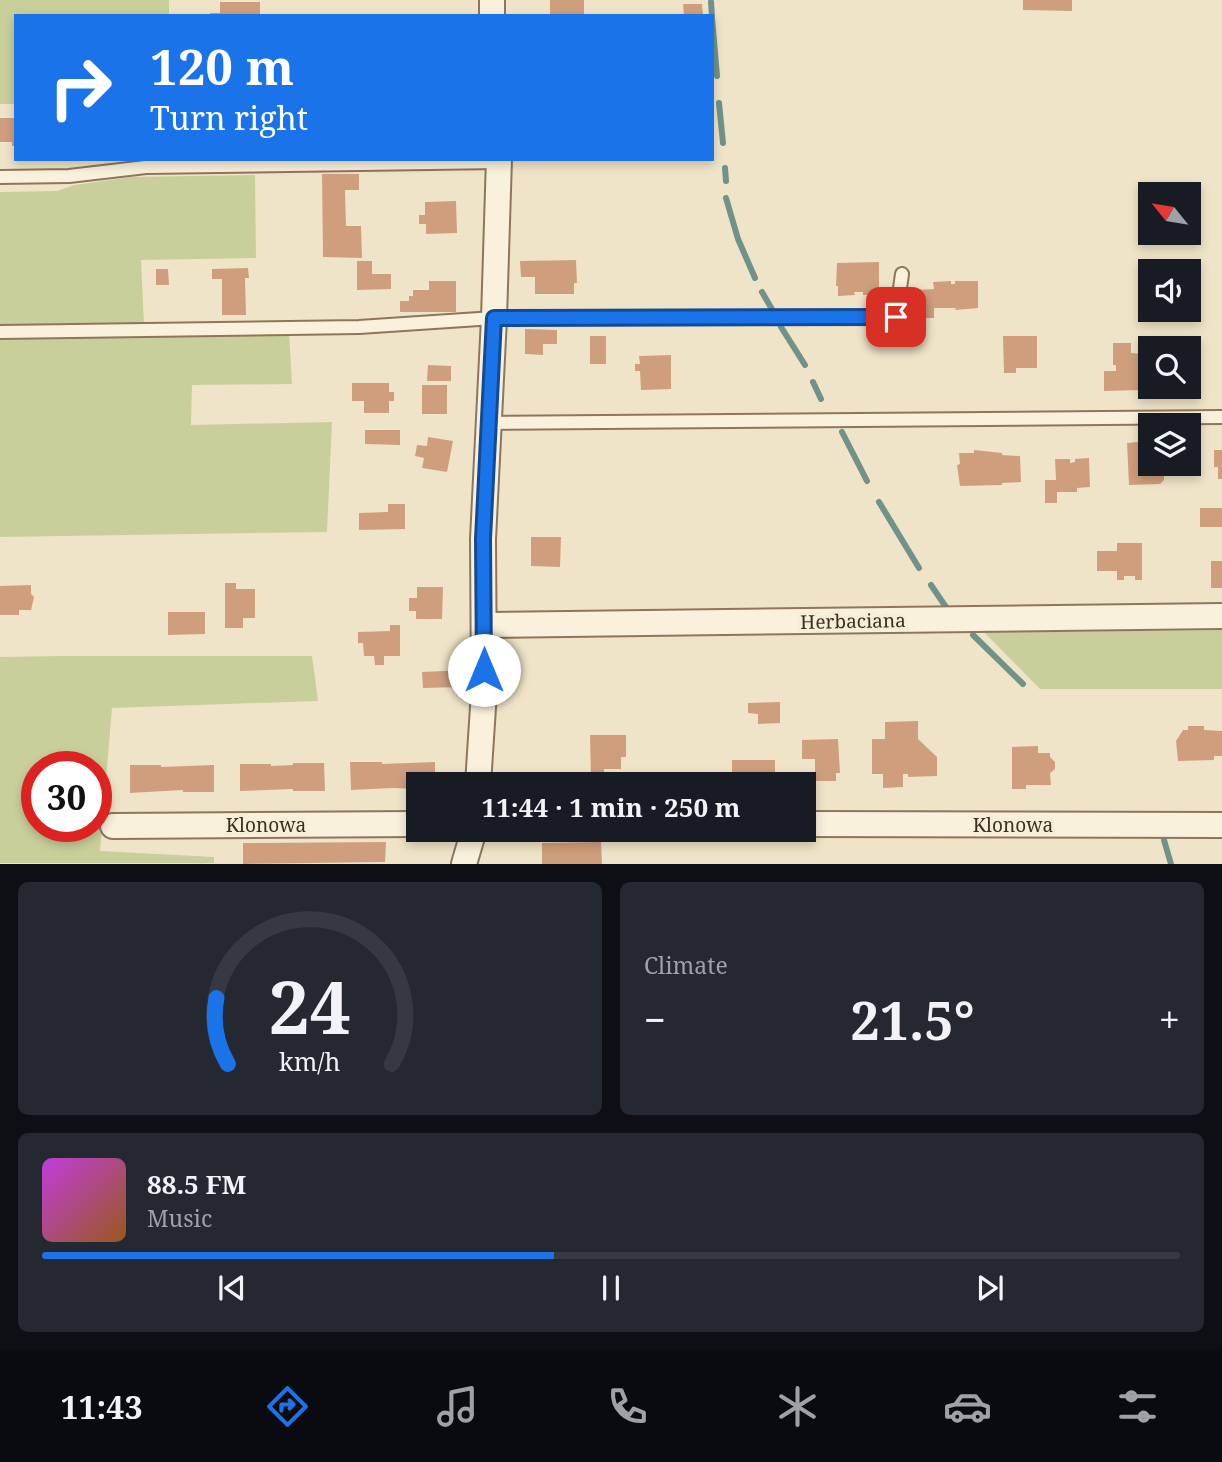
<!DOCTYPE html>
<meta charset="utf-8">
<style>
body{margin:0;font-family:"Noto Serif",serif;background:#242831;color:#f1f3f6;height:100vh;display:flex;flex-direction:column;font-size:26px;white-space:nowrap}
*{box-sizing:border-box;margin:0}
p{font-size:23px;color:#9ea1a6}
.icon{flex:none;width:38px;height:38px;fill:none;stroke:currentColor;stroke-width:2;stroke-linecap:round;stroke-linejoin:round}
.map{position:relative;height:864px;overflow:hidden}
.side{display:flex;flex-direction:column;gap:18px;padding:18px;background:#0d0f14;flex:1}
.side>*{flex:none}
.guide{position:absolute;left:14px;top:14px;width:700px;height:147px;border-radius:0px;box-shadow:0 4px 10px #0003;background:#1a73e8;color:#fff;overflow:hidden}
.needle{width:46px;rotate:300deg}
.tools{position:absolute;left:1138px;top:182px;display:grid;gap:14px}
.tools a{display:grid;place-items:center;width:63px;height:63px;border-radius:0px;background:#171b24;box-shadow:0 4px 10px #0003;font-size:35px}
.speed{position:absolute;left:21px;top:751px;display:flex;gap:14px;font-size:35px;font-weight:700;text-align:center}
.speed>*{display:grid;place-content:center;width:91px;height:91px;border-radius:50%;background:#171b24;box-shadow:0 4px 10px #0003;line-height:1}
.speed .limit{border:10px solid #d22;background:#fff;color:#111}
.pin{position:absolute;display:grid;place-items:center;width:60px;height:60px;color:#fff;margin:-30px;border-radius:14px;box-shadow:0 4px 10px #0006}
.me{position:absolute;width:77px;margin:-38px;rotate:0deg;stroke-linejoin:round;filter:drop-shadow(0 0 5px #0008)}
.turn{display:flex;align-items:center;gap:24px;height:147px;padding:0 21px;font-size:32px}
.turn .icon{width:91px;height:91px;stroke-width:2.5}
.turn b{display:block;font-size:49px;line-height:60px}
.big{font-size:52px;font-weight:700;line-height:1.1}
.side .widget{flex:1;display:flex;flex-direction:column;justify-content:center;gap:10px;min-width:0;padding:0 24px;border-radius:10px;background:#242831}
.side .dial{align-items:center;gap:0}
.dial svg{height:182px;overflow:visible;fill:none;stroke:#363941;stroke-width:7;stroke-linecap:round;text-anchor:middle}
.dial text{fill:#f1f3f6;stroke:none}
.song{display:flex;align-items:center;gap:21px}
.cover{width:84px;height:84px;border-radius:10px;background:linear-gradient(135deg,hsl(290 70% 55%),hsl(30 70% 35%))}
.played{height:7px;border-radius:4px;background:linear-gradient(90deg,#1a73e8 45%,#363941 45%)}
.keys{display:flex;justify-content:space-around;direction:ltr}
.heat{display:flex;justify-content:space-between;align-items:center;font-size:38px;direction:ltr}
.side .tiles{flex:1;display:grid;gap:18px;grid-template-columns:1fr 1fr}
.widget:last-child{grid-column:span 2}
.trip{position:absolute;left:406px;top:772px;width:410px;height:70px;border-radius:0px;background:#171b24;box-shadow:0 4px 10px #0003;font-weight:700;line-height:70px;text-align:center}
.tabs{display:flex;height:112px;justify-content:space-around;align-items:center;background:#090b0e;color:#9ea1a6}
.tabs .icon{width:49px;height:49px}
.tabs .on{color:#1a73e8}
.tabs b{font-size:32px;color:#f1f3f6}
.map>svg:first-child{display:block}
</style>
<div class="map">
<svg width="1222" height="864" viewBox="0 0 1222 864">
<rect width="100%" height="100%" fill="#f0e4c8"/>
<path fill="#c9cf9b" fill-rule="evenodd" d="M0,0H169V16H16V104H0Z
M255,175L256,258L141,260L144,325L0,326V192L57,191L75,185L131,177Z
M289,332L292,384L192,385L191,425L332,422L327,532L0,537V336Z
M979,627L1043,632L1222,630V689H1040Z
M62,656H312L318,701L112,708L100,851L214,857V863H0V657ZM37,766H96V826H37Z"/>
<g fill="none" stroke-linecap="round" stroke-linejoin="round">
<path stroke="#6f938a" stroke-width="6" d="M711,2L712,16
M712,18L717,76
M719,103L723,143
M725,168L726,181
M726,198L738,239L755,278
M762,292L773,311
M781,327L805,365
M813,382L821,399
M842,432L867,481
M879,502L919,568
M931,585L950,613
M973,635L1023,684
M1164,840L1171,864"/>
</g>
<path fill="#cf9f7d" d="M550,0H584V14L550,16Z
M1023,0H1072V11L1023,10Z
M220,2H260V16H210V13H220Z
M683,4H702L703,16H684Z
M0,118H16V146H12V142H0Z
M322,174H359V190H345L346,226H361L362,258L323,257Z
M456,201L457,233L426,234V224H419V215H425V202Z
M576,260L577,283H574V294H535V277H521L520,261Z
M357,261H372V274H391V289L357,290Z
M879,262V295H863V292H854L855,295L838,296V286H836L837,263Z
M248,268L249,278H245L246,315H222V279H212V269Z
M156,269H168L169,285H156Z
M429,281H456V312H400V301H409V296H413V290H429Z
M951,281V284H955V281H978V308L955,310L956,308H934V318H916L915,290L934,289L933,282Z
M525,329L557,330V344H543V355L525,354Z
M590,336H606V364H590Z
M1003,336H1037V368H1016V373H1004Z
M1113,343H1131V353L1142,354V390L1104,391V371H1116V365H1113Z
M671,355V389L641,390L640,371H635V364H640L639,356Z
M428,365L451,366V381H427Z
M352,383H389V392H394V401H389V413H364V401H352Z
M422,385H447V414H422Z
M365,430H400V445L365,444Z
M428,437L453,441L447,472L422,468L424,458L415,456L417,445L427,446Z
M1139,442V460L1150,458V464H1160V471L1164,474V480L1160,484L1129,485L1127,443Z
M974,450L1002,453V455L1020,456L1021,482L1002,483V485L960,486L957,465L960,464L959,453H974Z
M1214,450H1222V479H1218V467H1214Z
M1089,458L1090,487L1077,488V492H1057V503H1045V480H1056L1055,459H1070V463L1075,462V459Z
M388,504H405V529L359,530V513L388,512Z
M1200,508H1222V527H1200Z
M531,537H561L560,567L531,566Z
M1117,543H1142V580H1135V576H1124V580H1117V571H1097V551H1117Z
M1211,561H1222V588H1211Z
M225,583H236V589H255V618H243V628H225Z
M31,585V594L34,597L31,610H19V615H0V586Z
M417,587H443L442,619H416V611H409V598H417Z
M168,612H205V634L168,635Z
M390,625H400V656H384V665H375L374,656H364L363,643H358V632L390,631Z
M464,670V687L423,688L422,672Z
M780,702V723L758,724V714L748,713V703Z
M918,721V739L937,757V776L908,777V774H903V787L883,788V774H872V739H885V722Z
M1188,726H1204V730L1222,731V756H1214V760L1178,761L1176,741L1183,730H1188Z
M590,735H626V757H621V769H604V780H591Z
M838,739L840,773H836V781H815V759H802V740Z
M1038,746V753H1050V757L1055,762V769L1050,773L1051,785H1026V789H1012V747Z
M732,760H775V784H732Z
M350,762H382V764L435,762V784H418V789L393,788L351,790Z
M293,763H324L325,791H293V789L240,791V764H271V766L293,765Z
M130,765H161V767L214,765V792H183V790L130,793Z
M386,842L385,862L243,864V843Z
M601,842L602,864H542V843Z"/>
<g fill="none" stroke-linecap="round" stroke-linejoin="round">
<defs>
<path id="lane" d="M0,177L69,176L146,167L499,162
M0,332L359,327L494,318L896,317L902,274
M489,423L1222,417"/>
<path id="street" d="M492,0V16
M484,625L1222,616
M478,784L484,692L483,539L494,318L499,159
M803,824L1222,825
M113,826L418,824
M464,864L474,830"/>
</defs>
<use href="#lane" stroke="#8d765c" stroke-width="16"/>
<use href="#street" stroke="#8d765c" stroke-width="28"/>
<use href="#lane" stroke="#faf1dc" stroke-width="12"/>
<use href="#street" stroke="#faf1dc" stroke-width="24"/>
</g>
<g fill="none" stroke-linecap="round" stroke-linejoin="round">
<defs>
<path id="route" d="M484,670L483,539L494,318L896,317"/>
</defs>
<use href="#route" stroke="#114b97" stroke-width="18"/>
<use href="#route" stroke="#1a73e8" stroke-width="12"/>
</g>
<g text-anchor="middle" stroke-width="7" stroke-linejoin="round" paint-order="stroke">
<g font-size="19" fill="#3d2e20" stroke="#f7eed8">
<text transform="translate(853 621) rotate(-1)" y="7">Herbaciana</text>
<text x="266" y="832">Klonowa</text>
<text x="1013" y="832">Klonowa</text>
</g>
</g>
</svg>
<div class="tools">
<a><svg class="needle" viewBox="-14 -14 28 28"><path d="M0-13l5 13h-10z" fill="#e53935"/><path d="M0 13l5-13h-10z" fill="#9ea1a6"/></svg></a>
<a><svg class="icon" aria-label="sound" viewBox="0 0 24 24"><path d="M4 9h4l5-4v14l-5-4H4zM17 9q2 3 0 6"/></svg></a>
<a><svg class="icon" aria-label="search" viewBox="0 0 24 24"><circle cx="10" cy="10" r="6"/><path d="M15 15l6 6"/></svg></a>
<a><svg class="icon" aria-label="layers" viewBox="0 0 24 24"><path d="M12 4l9 5-9 5-9-5zM3 14l9 5 9-5"/></svg></a>
</div>
<div class="speed"><div class="limit">30</div></div>
<div class="pin" style="left:896px;top:317px;background:#d93025"><svg class="icon" aria-label="arrive" viewBox="0 0 24 24"><path d="M6 21V4h12l-3 4 3 4H6"/></svg></div>
<svg class="me" style="left:484px;top:670px" viewBox="-20 -20 40 40"><circle r="19" fill="#fff"/><path d="M0-13L10 11 0 6-10 11z" fill="#1a73e8"/></svg>
<div class="trip">11:44 · 1 min · 250 m</div>
<div class="guide">
<div class="turn"><svg class="icon" aria-label="right" viewBox="0 0 24 24"><path d="M7 20v-9h11M14 6l5 5-5 5"/></svg><div><b>120 m</b>Turn right</div></div>
</div>
</div>
<section class="side">
<div class="tiles">
<div class="widget dial"><svg viewBox="0 0 100 80">
<path d="M14 69A42 42 0 1 1 86 69"/>
<path d="M14 69A42 42 0 0 1 9 40" stroke="#1a73e8"/>
<text x="50" y="56" font-size="32" font-weight="700">24</text>
<text x="50" y="72" font-size="11">km/h</text>
</svg></div>
<div class="widget"><p>Climate</p>
<div class="heat"><a>−</a><b class="big">21.5°</b><a>+</a></div>
</div>
<div class="widget">
<div class="song"><i class="cover"></i><div><b>88.5 FM</b><p>Music</p></div></div>
<div class="played"></div>
<div class="keys"><svg class="icon" aria-label="previous" viewBox="0 0 24 24"><path d="M18 5L8 12l10 7zM5 5v14"/></svg><svg class="icon" aria-label="pause" viewBox="0 0 24 24"><path d="M8 5v14M16 5v14"/></svg><svg class="icon" aria-label="next" viewBox="0 0 24 24"><path d="M6 5l10 7-10 7zM19 5v14"/></svg></div>
</div>
</div>
</section>
<nav class="tabs">
<b>11:43</b>
<svg class="icon on" aria-label="directions" viewBox="0 0 24 24"><path d="M12 3l9 9-9 9-9-9zM9 14v-3h6M13 9l2 2-2 2"/></svg>
<svg class="icon" aria-label="music" viewBox="0 0 24 24"><path d="M9 18V5l10-2v13"/><circle cx="6" cy="18" r="3"/><circle cx="16" cy="16" r="3"/></svg>
<svg class="icon" aria-label="phone" viewBox="0 0 24 24"><path d="M5 4h4l2 5-3 2q2 4 5 5l2-3 5 2v4C11 20 4 13 5 4z"/></svg>
<svg class="icon" aria-label="climate" viewBox="0 0 24 24"><path d="M12 3v18M4 7l16 10M4 17L20 7"/></svg>
<svg class="icon" aria-label="car" viewBox="0 0 24 24"><path d="M5 17H2v-5l4-1 3-4h7l3 4 3 1v5h-3M9 17h6M6 11h13"/><circle cx="7" cy="17" r="2"/><circle cx="17" cy="17" r="2"/></svg>
<svg class="icon" aria-label="filters" viewBox="0 0 24 24"><path d="M4 7h16M4 17h16"/><circle cx="9" cy="7" r="2"/><circle cx="15" cy="17" r="2"/></svg>
</nav>
